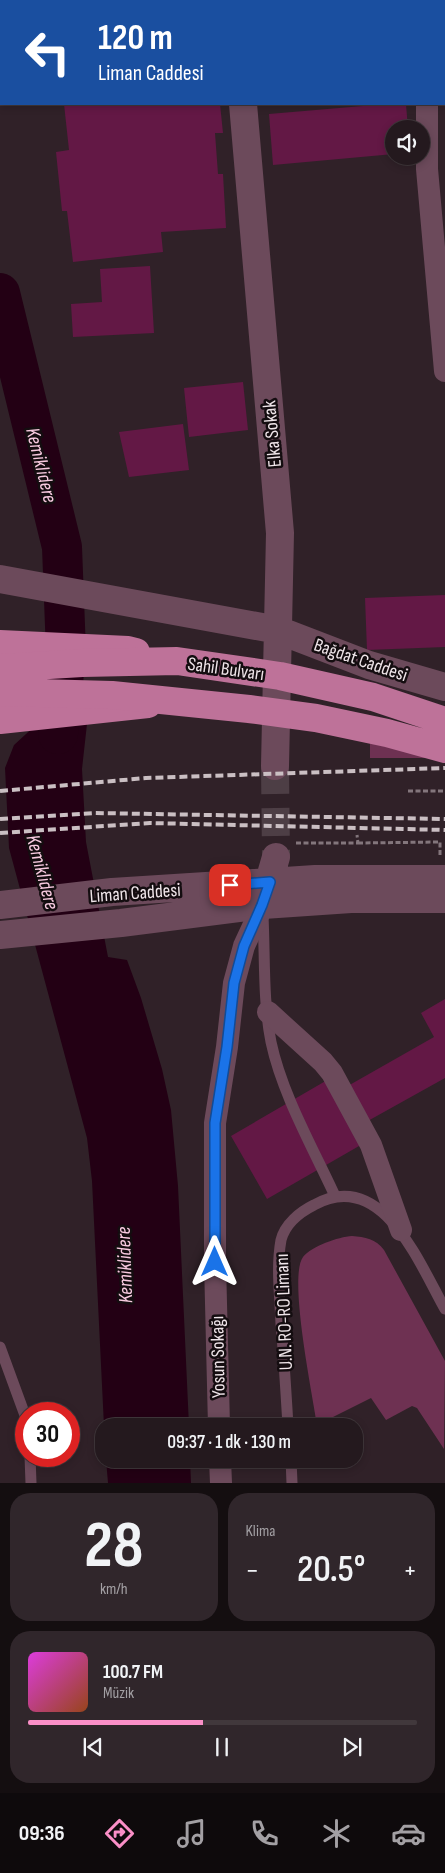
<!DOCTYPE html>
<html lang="tr">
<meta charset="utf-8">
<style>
body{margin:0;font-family:"Sofia Sans Condensed",sans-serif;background:#30262b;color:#f1f3f6;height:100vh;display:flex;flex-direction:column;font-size:19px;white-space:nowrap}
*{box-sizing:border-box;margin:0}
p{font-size:16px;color:#a3a0a4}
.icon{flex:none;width:28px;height:28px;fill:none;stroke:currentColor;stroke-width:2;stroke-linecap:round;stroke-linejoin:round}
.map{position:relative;height:1483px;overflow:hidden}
.panel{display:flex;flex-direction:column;gap:10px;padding:10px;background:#140e10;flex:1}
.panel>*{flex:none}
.guide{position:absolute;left:0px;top:0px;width:445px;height:105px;box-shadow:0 2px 8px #0003,0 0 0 1px #41383c;background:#1a4fa0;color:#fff;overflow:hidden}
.fabs{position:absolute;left:385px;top:120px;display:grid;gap:10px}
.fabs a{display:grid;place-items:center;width:45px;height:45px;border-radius:50%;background:#24191e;box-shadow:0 2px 8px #0003,0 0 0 1px #41383c;font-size:25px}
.speed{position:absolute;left:15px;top:1402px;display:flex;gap:10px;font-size:25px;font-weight:700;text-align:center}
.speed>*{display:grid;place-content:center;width:65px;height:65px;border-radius:50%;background:#24191e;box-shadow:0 2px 8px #0003,0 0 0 1px #41383c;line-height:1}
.speed .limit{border:8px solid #d22;background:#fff;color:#111}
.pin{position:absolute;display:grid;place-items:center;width:42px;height:42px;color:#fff;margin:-21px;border-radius:10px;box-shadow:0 2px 8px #0006}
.me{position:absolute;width:55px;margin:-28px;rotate:0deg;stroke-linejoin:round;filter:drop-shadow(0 0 4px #0008)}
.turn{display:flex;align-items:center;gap:18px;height:105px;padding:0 15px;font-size:22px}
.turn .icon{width:65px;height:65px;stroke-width:2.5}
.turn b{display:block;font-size:35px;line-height:42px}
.big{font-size:38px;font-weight:600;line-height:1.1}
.panel .card{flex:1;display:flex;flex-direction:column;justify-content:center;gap:8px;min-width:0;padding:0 18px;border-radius:20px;background:#30262b}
.panel .dial{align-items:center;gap:0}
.dial b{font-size:65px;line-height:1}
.song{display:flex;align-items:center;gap:15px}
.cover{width:60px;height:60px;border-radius:8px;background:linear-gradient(135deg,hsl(300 70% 55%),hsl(20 70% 35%))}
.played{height:5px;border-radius:2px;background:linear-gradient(90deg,#fa8fc7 45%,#41383c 45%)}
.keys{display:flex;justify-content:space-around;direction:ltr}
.heat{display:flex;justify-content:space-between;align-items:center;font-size:28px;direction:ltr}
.panel .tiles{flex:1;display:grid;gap:10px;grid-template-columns:1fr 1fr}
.card:last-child{grid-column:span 2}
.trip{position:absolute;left:95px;top:1418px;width:268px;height:50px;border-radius:20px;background:#24191e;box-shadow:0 2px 8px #0003,0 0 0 1px #41383c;font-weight:600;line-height:50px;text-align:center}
.tabs{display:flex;height:80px;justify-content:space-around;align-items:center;background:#0e0a0c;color:#a3a0a4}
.tabs .icon{width:35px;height:35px}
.tabs .on{color:#fa8fc7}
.tabs b{font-size:22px;color:#f1f3f6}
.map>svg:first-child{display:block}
</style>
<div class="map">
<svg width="445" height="1483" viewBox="0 0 445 1483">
<rect width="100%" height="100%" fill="#302128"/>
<path fill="#6e3152" d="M370,743L445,758H370Z
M352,1236C365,1237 376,1239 384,1250L445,1361L444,1449L417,1408L412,1406L386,1420L371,1398L317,1425C313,1396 288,1277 303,1257C312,1246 338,1237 352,1236Z"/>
<path fill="#230014" d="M38,723L87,724L82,769L86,842L108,957L127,960L141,998L162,1069L171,1110L178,1186L189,1426H104L92,1181L87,1138L9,848L5,768L14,745Z
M106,1459H190L191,1483H108Z"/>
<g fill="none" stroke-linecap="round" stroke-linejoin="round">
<path stroke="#230014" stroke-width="40" d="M31,1L32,0
M0,36L1,35
M0,293L62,547L66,652L58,734"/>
</g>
<path fill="#631845" d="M64,104H220L223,133H215L218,174H223L226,228L161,232L163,252L73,262L67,211H62L56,152L69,150Z
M386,104H406L408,129H394V154L273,165L269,114Z
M150,266L154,333L73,337L71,304L102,302L100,269Z
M243,382L248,430L189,437L184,388Z
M183,424L189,470L129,477L119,432Z
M445,595V647L367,650L365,598Z
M445,999V1078L366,1122L346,1087L434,1037L421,1013Z
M329,1079L366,1142L267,1199L231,1136Z"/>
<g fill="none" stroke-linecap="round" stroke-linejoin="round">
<path stroke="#4d3e45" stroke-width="28" stroke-dasharray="28 14" stroke-linecap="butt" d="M275,766L276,857"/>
<path stroke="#83767c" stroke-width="3" stroke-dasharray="5 2.5" stroke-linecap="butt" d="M408,791H445
M296,843H358L357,835
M358,843L440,842V855"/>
<path stroke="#6c4a5b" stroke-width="11" d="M263,916C265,957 263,1002 271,1042C282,1094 313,1148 335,1196
M0,1347L26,1418
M288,1426C286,1392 284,1358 281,1324C280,1295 276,1268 281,1240C285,1224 300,1212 314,1205C382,1167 419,1263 445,1309
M30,1456L31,1483
M291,1459L292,1483"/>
<path stroke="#6c4a5b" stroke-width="22" d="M419,0V1
M427,104V169L445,371
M268,1012L323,1062L332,1073L371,1145L401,1230
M219,1426L215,1262V1123L227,1047L234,983L244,946L263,905
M220,1459L221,1483"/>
<path stroke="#6c4a5b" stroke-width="28" d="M235,0V1
M243,104L280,533L275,766
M0,579L278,630L369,665L445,687
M264,899L276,857
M0,905L112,892L315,879H445
M0,935L121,923L263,905L351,899H445"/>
<path stroke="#be7299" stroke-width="28" d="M0,644L128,650L136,652
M0,720L148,704"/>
<path stroke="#cabfc3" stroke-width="4" stroke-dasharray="8 4" stroke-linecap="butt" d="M0,791L146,778L445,768
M0,819L94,813L445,819
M0,833L150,823L445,830"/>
<path stroke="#be7299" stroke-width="28" d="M0,668L82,663L177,661L280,676L373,697L445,721
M0,692L112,695L249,709L316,718L387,733L445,749"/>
</g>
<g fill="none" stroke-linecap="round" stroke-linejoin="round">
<defs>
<path id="route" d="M215,1262V1123L227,1047L234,983L244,946L262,905L270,882L230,885"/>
</defs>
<use href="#route" stroke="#114b97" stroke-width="12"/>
<use href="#route" stroke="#1a73e8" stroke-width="9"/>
</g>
<g text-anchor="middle" stroke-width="5" stroke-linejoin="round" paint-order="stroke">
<g font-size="19" fill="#efe5e9" stroke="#140d10">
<text transform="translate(271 434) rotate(-95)" y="7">Elka Sokak</text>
<text transform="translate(361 659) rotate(19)" y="7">Bağdat Caddesi</text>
<text transform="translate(226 668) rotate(8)" y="7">Sahil Bulvarı</text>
<text transform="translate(135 892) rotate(-4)" y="7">Liman Caddesi</text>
<text transform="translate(283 1312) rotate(-92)" y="7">U.N. RO-RO Limanı</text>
<text transform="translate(217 1357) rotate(-91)" y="7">Yosun Sokağı</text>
</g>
<g font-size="20" font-style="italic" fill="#f8cae0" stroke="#140d10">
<text transform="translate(42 465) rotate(76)" y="7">Kemiklidere</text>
<text transform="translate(43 872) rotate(75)" y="7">Kemiklidere</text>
<text transform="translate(124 1265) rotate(-92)" y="7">Kemiklidere</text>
</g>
</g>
</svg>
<div class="fabs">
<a><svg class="icon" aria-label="sound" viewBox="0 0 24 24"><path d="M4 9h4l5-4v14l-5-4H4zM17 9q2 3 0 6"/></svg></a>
</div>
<div class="speed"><div class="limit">30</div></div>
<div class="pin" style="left:230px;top:885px;background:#d93025"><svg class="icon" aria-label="arrive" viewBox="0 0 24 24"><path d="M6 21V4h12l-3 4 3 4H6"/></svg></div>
<svg class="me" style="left:215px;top:1262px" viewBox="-20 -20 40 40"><path d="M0-17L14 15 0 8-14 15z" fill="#1a73e8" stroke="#fff" stroke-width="4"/></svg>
<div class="trip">09:37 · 1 dk · 130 m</div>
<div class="guide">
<div class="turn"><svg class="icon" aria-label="left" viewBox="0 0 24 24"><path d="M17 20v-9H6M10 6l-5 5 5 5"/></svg><div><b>120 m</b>Liman Caddesi</div></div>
</div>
</div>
<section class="panel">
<div class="tiles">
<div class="card dial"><b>28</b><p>km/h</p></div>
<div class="card"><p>Klima</p>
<div class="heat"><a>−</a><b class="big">20.5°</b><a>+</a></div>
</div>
<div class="card">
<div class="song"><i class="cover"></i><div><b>100.7 FM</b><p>Müzik</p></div></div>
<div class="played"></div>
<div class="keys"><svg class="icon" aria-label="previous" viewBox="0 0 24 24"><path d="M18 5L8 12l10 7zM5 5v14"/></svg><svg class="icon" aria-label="pause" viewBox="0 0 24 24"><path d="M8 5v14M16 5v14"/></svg><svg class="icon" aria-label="next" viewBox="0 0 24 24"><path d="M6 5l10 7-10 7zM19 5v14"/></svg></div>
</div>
</div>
</section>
<nav class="tabs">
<b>09:36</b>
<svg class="icon on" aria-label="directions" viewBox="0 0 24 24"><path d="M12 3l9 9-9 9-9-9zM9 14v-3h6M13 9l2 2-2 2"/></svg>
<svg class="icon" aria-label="music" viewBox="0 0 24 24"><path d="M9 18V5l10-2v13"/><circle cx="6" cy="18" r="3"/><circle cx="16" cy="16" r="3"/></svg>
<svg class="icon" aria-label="phone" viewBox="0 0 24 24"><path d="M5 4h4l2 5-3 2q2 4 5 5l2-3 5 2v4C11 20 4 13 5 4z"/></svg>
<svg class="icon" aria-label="climate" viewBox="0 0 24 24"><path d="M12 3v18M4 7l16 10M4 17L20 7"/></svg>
<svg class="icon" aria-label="car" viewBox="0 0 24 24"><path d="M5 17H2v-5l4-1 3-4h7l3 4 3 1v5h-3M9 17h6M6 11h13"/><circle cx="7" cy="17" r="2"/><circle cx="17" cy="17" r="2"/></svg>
</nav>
